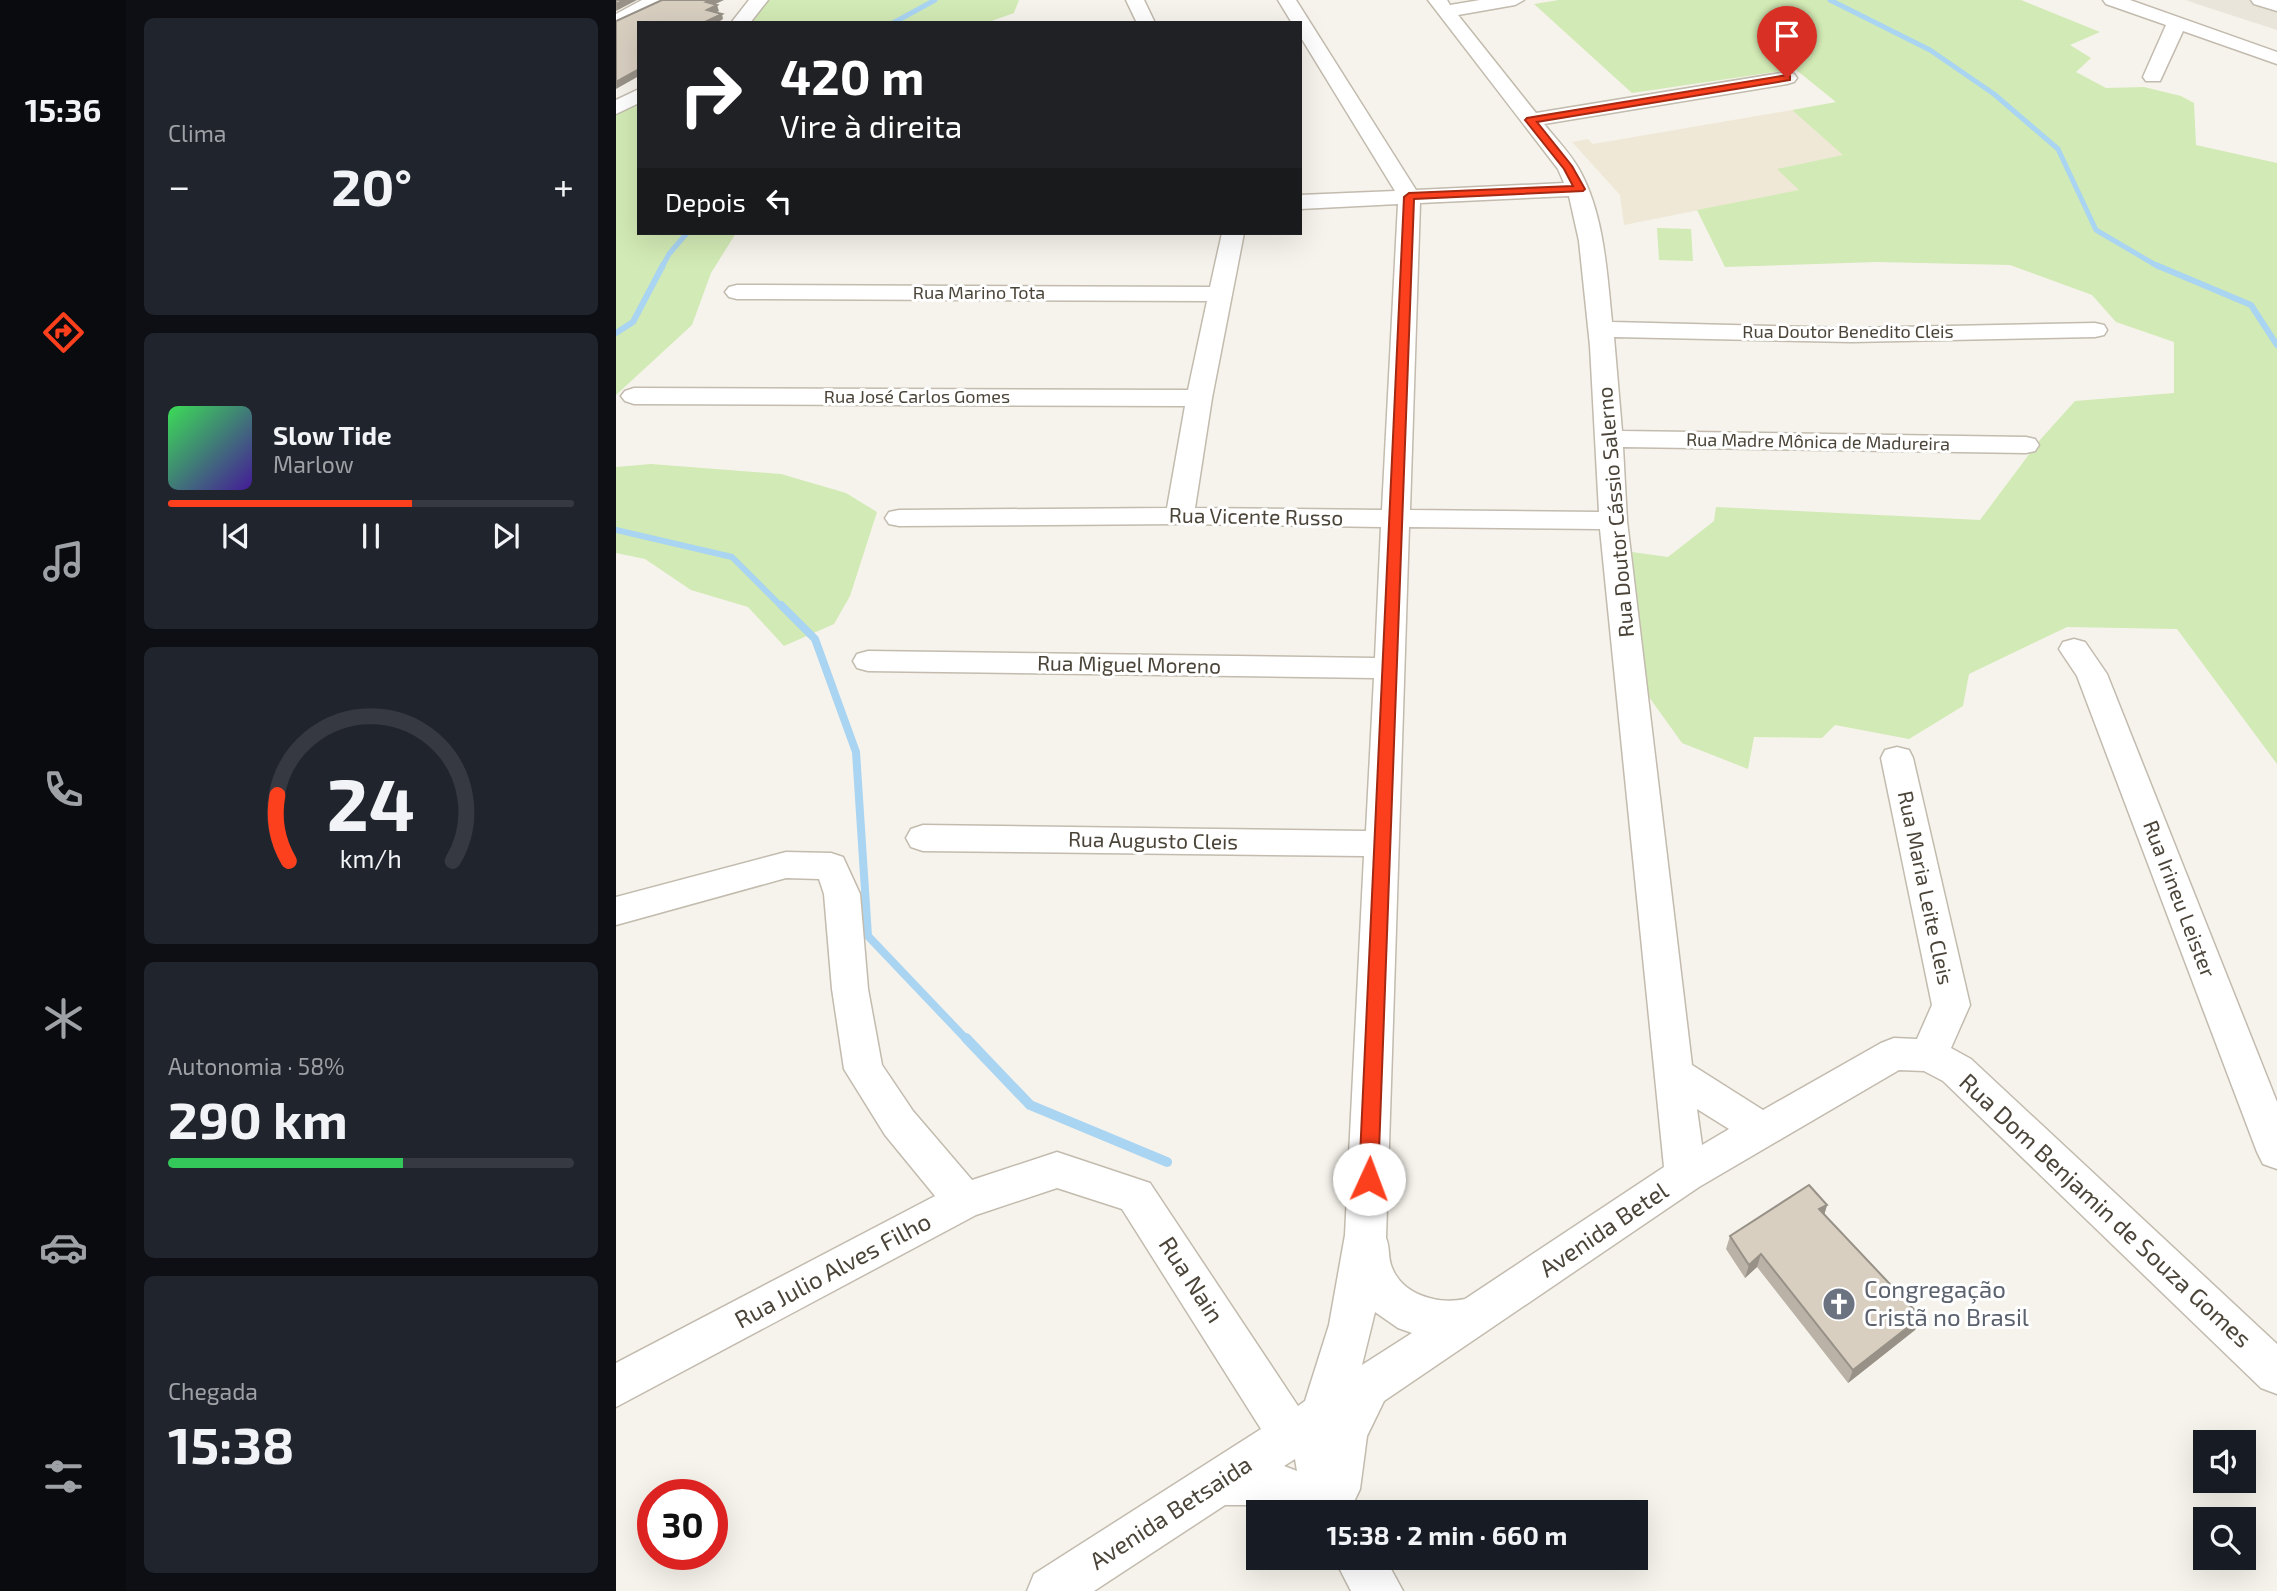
<!DOCTYPE html>
<html lang="pt">
<meta charset="utf-8">
<style>
body{margin:0;font-family:"Exo 2",sans-serif;background:#20242c;color:#f1f3f6;height:100vh;display:flex;flex-direction:column;font-size:26px;white-space:nowrap}
*{box-sizing:border-box;margin:0}
p{font-size:23px;color:#9ea1a6}
.icon{flex:none;width:38px;height:38px;fill:none;stroke:currentColor;stroke-width:2;stroke-linecap:round;stroke-linejoin:round}
.map{position:relative;flex:1;overflow:hidden}
.side{display:flex;flex-direction:column;gap:18px;padding:18px;background:#0d0f14;width:490px}
.side>*{flex:none}
.banner{position:absolute;left:21px;top:21px;width:665px;height:214px;border-radius:0px;box-shadow:0 7px 28px #0002;background:#202124;color:#fff;overflow:hidden}
.controls{position:absolute;left:1577px;top:1430px;display:grid;gap:14px}
.controls a{display:grid;place-items:center;width:63px;height:63px;border-radius:0px;background:#171b24;box-shadow:0 7px 28px #0002;font-size:35px}
.speed{position:absolute;left:21px;top:1479px;display:flex;gap:14px;font-size:35px;font-weight:700;text-align:center}
.speed>*{display:grid;place-content:center;width:91px;height:91px;border-radius:50%;background:#171b24;box-shadow:0 7px 28px #0002;line-height:1}
.speed .limit{border:10px solid #d22;background:#fff;color:#111}
.pin{position:absolute;display:grid;place-items:center;width:60px;height:60px;color:#fff;margin:-72px -30px;border-radius:50% 50% 50% 0;rotate:-45deg;box-shadow:0 0 7px #0007}
.pin .icon{rotate:45deg}
.me{position:absolute;width:77px;margin:-38px;rotate:2deg;stroke-linejoin:round;filter:drop-shadow(0 0 5px #0008)}
.turn{display:flex;align-items:center;gap:24px;height:147px;padding:0 28px;font-size:32px}
.turn .icon{width:91px;height:91px;stroke-width:2.5}
.turn b{display:block;font-size:49px;line-height:60px}
.then{display:flex;align-items:center;height:66px;padding:0 28px;background:#0003;gap:14px;font-size:26px}
.big{font-size:52px;font-weight:700;line-height:1.1}
.side .tile{flex:1;display:flex;flex-direction:column;justify-content:center;gap:10px;min-width:0;padding:0 24px;border-radius:10px;background:#20242c}
.side .dial{align-items:center;gap:0}
.dial svg{height:182px;overflow:visible;fill:none;stroke:#363941;stroke-width:7;stroke-linecap:round;text-anchor:middle}
.dial text{fill:#f1f3f6;stroke:none}
.song{display:flex;align-items:center;gap:21px}
.cover{width:84px;height:84px;border-radius:10px;background:linear-gradient(135deg,hsl(130 70% 55%),hsl(260 70% 35%))}
.played{height:7px;border-radius:4px;background:linear-gradient(90deg,#fc3f1d 60%,#363941 60%)}
.keys{display:flex;justify-content:space-around;direction:ltr}
.heat{display:flex;justify-content:space-between;align-items:center;font-size:38px;direction:ltr}
.charge{height:10px;border-radius:5px;background:linear-gradient(90deg,#34c759 58%,#363941 0)}
.trip{position:absolute;left:630px;top:1500px;width:402px;height:70px;border-radius:0px;background:#171b24;box-shadow:0 7px 28px #0002;font-weight:700;line-height:70px;text-align:center}
main{display:flex;flex:1;min-height:0}
.tabs{display:flex;flex-direction:column;width:126px;justify-content:space-around;align-items:center;background:#090b0e;color:#9ea1a6}
.tabs .icon{width:49px;height:49px}
.tabs .selected{color:#fc3f1d}
.tabs b{font-size:32px;color:#f1f3f6}
.map>svg:first-child{display:block}
</style>
<main>
<nav class="tabs">
<b>15:36</b>
<svg class="icon selected" aria-label="directions" viewBox="0 0 24 24"><path d="M12 3l9 9-9 9-9-9zM9 14v-3h6M13 9l2 2-2 2"/></svg>
<svg class="icon" aria-label="music" viewBox="0 0 24 24"><path d="M9 18V5l10-2v13"/><circle cx="6" cy="18" r="3"/><circle cx="16" cy="16" r="3"/></svg>
<svg class="icon" aria-label="phone" viewBox="0 0 24 24"><path d="M5 4h4l2 5-3 2q2 4 5 5l2-3 5 2v4C11 20 4 13 5 4z"/></svg>
<svg class="icon" aria-label="climate" viewBox="0 0 24 24"><path d="M12 3v18M4 7l16 10M4 17L20 7"/></svg>
<svg class="icon" aria-label="car" viewBox="0 0 24 24"><path d="M5 17H2v-5l4-1 3-4h7l3 4 3 1v5h-3M9 17h6M6 11h13"/><circle cx="7" cy="17" r="2"/><circle cx="17" cy="17" r="2"/></svg>
<svg class="icon" aria-label="filters" viewBox="0 0 24 24"><path d="M4 7h16M4 17h16"/><circle cx="9" cy="7" r="2"/><circle cx="15" cy="17" r="2"/></svg>
</nav>
<section class="side">
<div class="tile"><p>Clima</p>
<div class="heat"><a>−</a><b class="big">20°</b><a>+</a></div>
</div>
<div class="tile">
<div class="song"><i class="cover"></i><div><b>Slow Tide</b><p>Marlow</p></div></div>
<div class="played"></div>
<div class="keys"><svg class="icon" aria-label="previous" viewBox="0 0 24 24"><path d="M18 5L8 12l10 7zM5 5v14"/></svg><svg class="icon" aria-label="pause" viewBox="0 0 24 24"><path d="M8 5v14M16 5v14"/></svg><svg class="icon" aria-label="next" viewBox="0 0 24 24"><path d="M6 5l10 7-10 7zM19 5v14"/></svg></div>
</div>
<div class="tile dial"><svg viewBox="0 0 100 80">
<path d="M14 69A42 42 0 1 1 86 69"/>
<path d="M14 69A42 42 0 0 1 9 40" stroke="#fc3f1d"/>
<text x="50" y="56" font-size="32" font-weight="700">24</text>
<text x="50" y="72" font-size="11">km/h</text>
</svg></div>
<div class="tile"><p>Autonomia · 58%</p><b class="big">290 km</b><div class="charge"></div></div>
<div class="tile"><p>Chegada</p><b class="big">15:38</b></div>
</section>
<div class="map">
<svg width="1661" height="1591" viewBox="0 0 1661 1591">
<rect width="100%" height="100%" fill="#f6f3ec"/>
<path fill="#eae5da" d="M1570,0H1661V30L1581,4Z"/>
<path fill="#efe8d6" d="M1176,110L1228,155L1162,169L1184,190L1008,225L1004,195L956,142L972,139L977,144Z"/>
<path fill="#d2eab5" d="M148,0H403L398,13L370,23H126Z
M943,0H1405L1484,32L1454,45L1475,58L1460,72L1490,88L1528,87L1565,96L1578,103L1580,145L1661,163V764L1561,629L1451,627L1353,674L1347,706L1293,739L1219,725L1206,738L1138,737L1132,769L1066,743L1033,697L1016,552L1052,557L1098,521L1100,507L1364,520L1423,441L1459,401L1558,393V342L1500,322L1476,295L1394,265L1261,262L1109,267L1081,210L1183,190L1161,169L1227,155L1176,110L1220,102L1179,69L1016,93L918,4Z
M23,100V233H120L95,273L76,325L0,395V113Z
M1041,228L1075,229L1077,261L1043,260Z
M35,464L165,474L230,493L261,512L234,596L218,624L168,646L132,607L75,590L29,559L0,553V467Z"/>
<g fill="none" stroke-linecap="round" stroke-linejoin="round">
<path stroke="#a9d4f2" stroke-width="5" d="M1214,0L1314,50L1378,94L1442,149L1480,230L1543,267
M277,23L319,0
M46,267L53,254L71,233"/>
<path stroke="#a9d4f2" stroke-width="6" d="M1540,265L1635,305L1661,345
M0,333L17,322L47,265
M0,530L116,557L166,607"/>
<path stroke="#a9d4f2" stroke-width="8" d="M165,605L199,639L240,752L252,936L351,1040"/>
<path stroke="#a9d4f2" stroke-width="10" d="M350,1038L414,1105L551,1162"/>
<defs>
<path id="minor" d="M26,0H49L46,4L0,27V14Z
M133,0H152L134,23H115Z
M510,0H528L539,23H521Z
M662,0H680L800,190L948,183L942,169L812,0H831L834,5L864,0H908L899,5L842,15L920,113L1171,72L1178,74L1181,78L1178,82L1171,84L928,124C940,139 955,154 964,171C988,215 991,272 996,322L1235,328L1479,323L1488,325L1491,330L1488,335L1479,337L1235,342L998,337L1006,431L1410,437L1419,439L1423,445L1419,451L1410,453L1007,447L1011,521L1076,1065L1147,1110L1265,1043L1278,1038L1301,1039L1316,1005L1265,758L1269,750L1281,747L1293,750L1297,758L1354,1005L1335,1048L1355,1059L1661,1344V1394L1645,1388L1327,1081L1308,1071L1283,1070L1083,1187L768,1401L751,1436L744,1489L736,1506L737,1512H667L633,1505H609L478,1591H411L418,1574L645,1429L506,1209L441,1188L360,1215L0,1407V1363L319,1196L269,1135L228,1069L216,989L208,894L203,879L170,878L0,925V897L170,852L215,853L227,857L244,894L252,989L266,1065L297,1111L356,1180L441,1152L534,1183L682,1406L689,1401L713,1325L729,1235L748,856L307,851L295,847L290,838L295,829L307,825L750,831L758,678L252,671L241,668L237,661L241,654L252,651L759,658L765,527L564,524L283,526L273,524L269,518L273,512L283,510L551,508L569,406L18,404L9,401L5,396L9,391L18,388L572,390L591,301L121,299L113,297L109,292L113,287L121,285L594,287L606,233H628L596,398L579,508L766,510L782,204L684,209V195L779,191L684,36V23H676ZM953,196L963,241L974,346L983,512L794,510L804,203ZM793,527L984,529L1048,1167L849,1299C822,1305 785,1295 775,1265C772,1256 774,1247 770,1238ZM1081,1109L1113,1129L1086,1145ZM759,1312L782,1328L796,1333L746,1365ZM679,1459L681,1471L668,1466Z
M1487,0H1514L1661,52V64L1567,31L1544,81H1530L1527,77L1550,25L1490,4Z
M1635,0H1661V11L1638,4Z
M23,89V103L0,114V100Z
M1458,639L1469,642L1491,674L1661,1102V1169L1647,1164L1641,1152L1461,676L1443,649L1447,642Z
M718,1558H769L787,1591H735Z"/>
</defs>
<use href="#minor" stroke="#c2bbae" stroke-width="3"/>
<use href="#minor" fill="#fff" fill-rule="evenodd"/>
</g>
<path fill="#bab2a6" d="M1211,1205L1208,1215L1305,1317L1299,1330L1232,1383L1141,1267L1129,1278L1110,1249L1114,1236Z"/>
<path fill="#979187" d="M8,0H21L0,11V4Z
M94,0H108L91,8L90,2Z
M101,5L103,11L93,16L91,10Z
M106,14L107,19L101,23H87Z
M23,69V76L0,89V82Z
M1211,1205L1207,1219L1203,1209Z
M1145,1254L1141,1267L1129,1278L1133,1265Z
M1305,1317L1299,1330L1232,1383L1237,1370Z"/>
<path fill="#d8cfc1" stroke="#979187" stroke-width="2" d="M0,0H8L0,4Z
M46,0H94L90,2L101,5L91,10L106,14L87,23H23V69L0,82V21Z
M1193,1185L1211,1205L1203,1209L1305,1317L1237,1370L1145,1254L1133,1265L1114,1236Z"/>
<path fill="#fc3f1d" stroke="#a42913" stroke-width="2" d="M1171,75L1174,76V80L921,122L956,166L969,189L967,191L798,199L762,1179L760,1185L753,1188L746,1185L743,1179L788,197L793,193L957,186L948,169L909,120L911,118Z"/>
<defs>
<symbol id="church-disc" viewBox="-11 -11 22 22"><circle r="9.5" fill="#6b7280" stroke="#fff"/><path d="M-1.2-6h2.4v3.5h3.3v2.4h-3.3V6h-2.4V-.1h-3.3v-2.4h3.3Z" fill="#fff"/></symbol>
</defs>
<g fill-rule="evenodd">
<use href="#church-disc" x="1204" y="1285" width="38" height="38"/>
</g>
<g text-anchor="middle" stroke-width="6" stroke-linejoin="round" paint-order="stroke">
<g font-size="18" fill="#4b4439" stroke="#fff">
<text x="363" y="299">Rua Marino Tota</text>
<text x="1232" y="338">Rua Doutor Benedito Cleis</text>
<text x="301" y="403">Rua José Carlos Gomes</text>
<text transform="translate(1202 442) rotate(1)" y="6">Rua Madre Mônica de Madureira</text>
</g>
<g font-size="21" fill="#4b4439" stroke="#fff">
<text transform="translate(1000 512) rotate(-95)" y="7">Rua Doutor Cássio Salerno</text>
<text transform="translate(640 517) rotate(1)" y="7">Rua Vicente Russo</text>
<text transform="translate(513 665) rotate(1)" y="7">Rua Miguel Moreno</text>
<text transform="translate(537 841) rotate(1)" y="7">Rua Augusto Cleis</text>
<text transform="translate(1309 888) rotate(78)" y="7">Rua Maria Leite Cleis</text>
<text transform="translate(1563 899) rotate(69)" y="7">Rua Irineu Leister</text>
</g>
<g font-size="24" fill="#4b4439" stroke="#fff">
<text transform="translate(1489 1211) rotate(43)" y="8">Rua Dom Benjamin de Souza Gomes</text>
<text transform="translate(988 1230) rotate(-34)" y="8">Avenida Betel</text>
<text transform="translate(217 1271) rotate(-28)" y="8">Rua Julio Alves Filho</text>
<text transform="translate(575 1280) rotate(57)" y="8">Rua Nain</text>
<text transform="translate(555 1513) rotate(-33)" y="8">Avenida Betsaida</text>
</g>
<g font-size="24" fill="#5b616d" stroke="#fff" text-anchor="start">
<text x="1248" y="1298">Congregação<tspan x="1248" dy="28">Cristã no Brasil</tspan></text>
</g>
</g>
</svg>
<div class="controls">
<a><svg class="icon" aria-label="sound" viewBox="0 0 24 24"><path d="M4 9h4l5-4v14l-5-4H4zM17 9q2 3 0 6"/></svg></a>
<a><svg class="icon" aria-label="search" viewBox="0 0 24 24"><circle cx="10" cy="10" r="6"/><path d="M15 15l6 6"/></svg></a>
</div>
<div class="speed"><div class="limit">30</div></div>
<div class="pin" style="left:1171px;top:78px;background:#d93025"><svg class="icon" aria-label="arrive" viewBox="0 0 24 24"><path d="M6 21V4h12l-3 4 3 4H6"/></svg></div>
<svg class="me" style="left:753px;top:1179px" viewBox="-20 -20 40 40"><circle r="19" fill="#fff"/><path d="M0-13L10 11 0 6-10 11z" fill="#fc3f1d"/></svg>
<div class="trip">15:38 · 2 min · 660 m</div>
<div class="banner">
<div class="turn"><svg class="icon" aria-label="right" viewBox="0 0 24 24"><path d="M7 20v-9h11M14 6l5 5-5 5"/></svg><div><b>420 m</b>Vire à direita</div></div>
<div class="then">Depois<svg class="icon" aria-label="left" viewBox="0 0 24 24"><path d="M17 20v-9H6M10 6l-5 5 5 5"/></svg></div>
</div>
</div>
</main>
